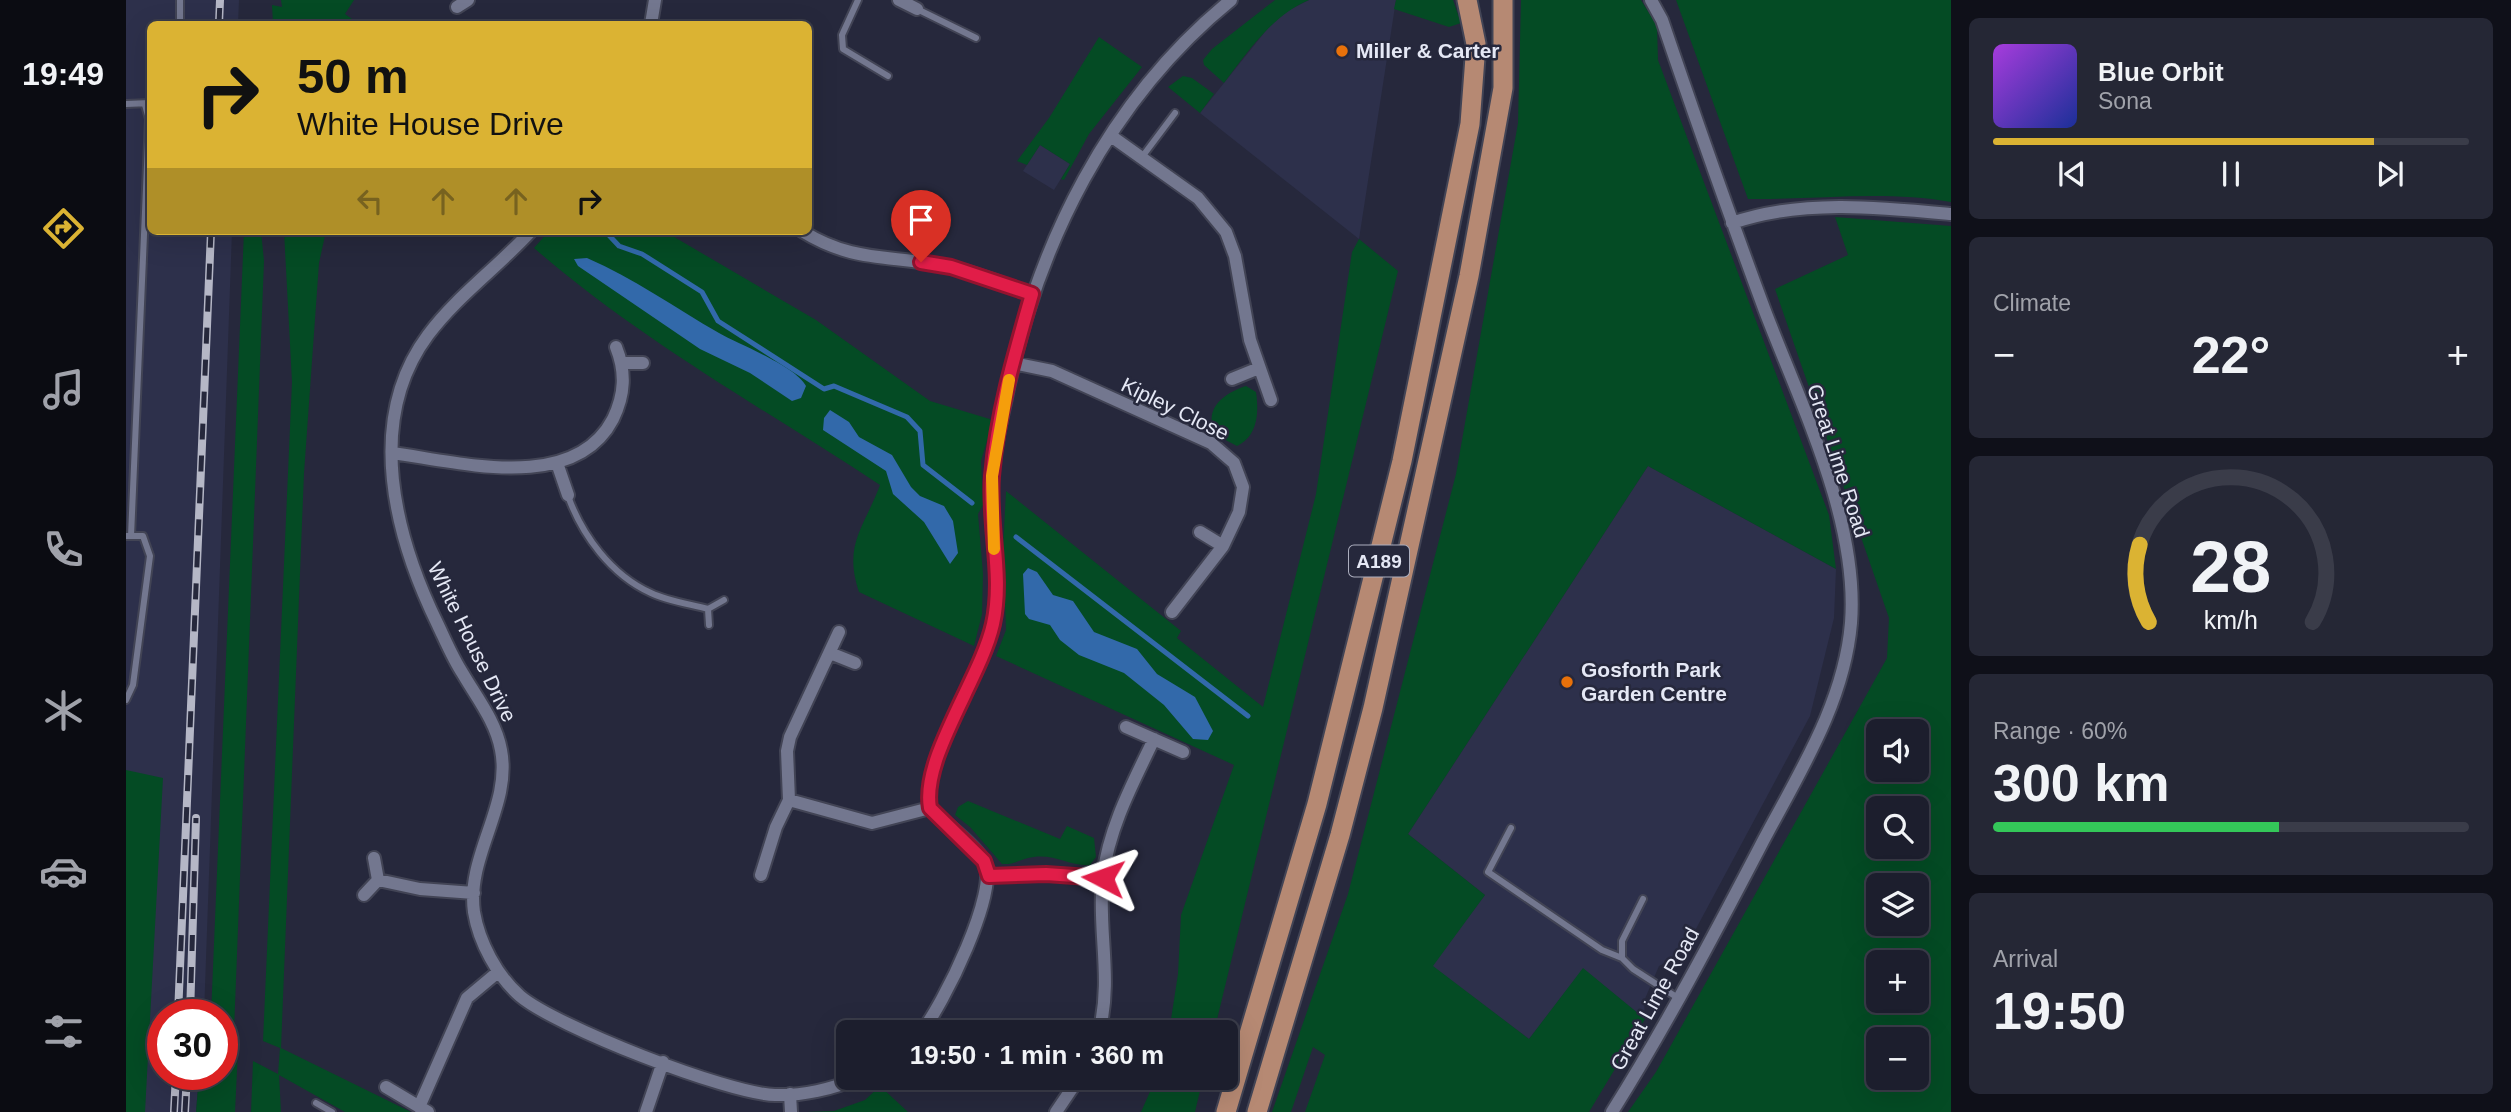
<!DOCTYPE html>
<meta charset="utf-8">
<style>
body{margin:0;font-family:Helvetica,sans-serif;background:#252735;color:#f1f3f6;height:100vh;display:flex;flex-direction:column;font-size:26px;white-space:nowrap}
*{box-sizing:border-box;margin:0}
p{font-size:23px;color:#a0a2aa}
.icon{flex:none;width:38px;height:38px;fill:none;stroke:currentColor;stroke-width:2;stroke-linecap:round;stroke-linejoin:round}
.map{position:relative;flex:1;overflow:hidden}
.panel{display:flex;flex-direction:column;gap:18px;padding:18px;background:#0f1019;width:560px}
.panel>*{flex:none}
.hud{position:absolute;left:21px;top:21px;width:665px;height:214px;border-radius:10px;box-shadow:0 7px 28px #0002,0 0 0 2px #3a3c49;background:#dbb333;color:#111;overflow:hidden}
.buttons{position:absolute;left:1740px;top:719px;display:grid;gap:14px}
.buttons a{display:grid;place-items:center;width:63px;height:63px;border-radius:10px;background:#1c1e2d;box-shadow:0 7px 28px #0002,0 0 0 2px #3a3c49;font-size:35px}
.speed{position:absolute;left:21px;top:999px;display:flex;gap:14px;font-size:35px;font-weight:700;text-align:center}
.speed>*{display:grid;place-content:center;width:91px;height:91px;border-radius:50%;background:#1c1e2d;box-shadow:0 7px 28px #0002,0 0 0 2px #3a3c49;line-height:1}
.speed .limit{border:10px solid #d22;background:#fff;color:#111}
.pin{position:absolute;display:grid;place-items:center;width:60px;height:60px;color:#fff;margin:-72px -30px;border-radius:50% 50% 50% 0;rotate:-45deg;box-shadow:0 0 7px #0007}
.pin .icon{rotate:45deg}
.me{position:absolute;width:77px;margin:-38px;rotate:274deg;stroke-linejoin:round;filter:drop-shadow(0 0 5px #0008)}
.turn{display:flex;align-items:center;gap:24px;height:147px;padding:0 35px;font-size:32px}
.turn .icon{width:91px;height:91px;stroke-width:2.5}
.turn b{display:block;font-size:49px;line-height:60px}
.lanes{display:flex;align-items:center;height:66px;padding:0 35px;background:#0003;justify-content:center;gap:35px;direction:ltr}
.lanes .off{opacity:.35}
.big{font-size:52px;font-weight:700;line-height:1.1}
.panel .card{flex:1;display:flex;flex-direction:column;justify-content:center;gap:10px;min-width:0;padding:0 24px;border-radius:10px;background:#252735}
.panel .dial{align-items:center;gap:0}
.dial svg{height:182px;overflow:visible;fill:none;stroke:#3a3c49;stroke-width:7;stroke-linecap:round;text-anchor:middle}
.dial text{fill:#f1f3f6;stroke:none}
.song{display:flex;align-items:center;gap:21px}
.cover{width:84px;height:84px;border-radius:10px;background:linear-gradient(135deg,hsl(280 70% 55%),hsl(230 70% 35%))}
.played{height:7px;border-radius:4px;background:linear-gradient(90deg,#dbb333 80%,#3a3c49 80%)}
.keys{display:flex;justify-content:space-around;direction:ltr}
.heat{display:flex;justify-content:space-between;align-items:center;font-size:38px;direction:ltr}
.charge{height:10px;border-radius:5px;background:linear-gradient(90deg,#34c759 60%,#3a3c49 0)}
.trip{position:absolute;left:710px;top:1020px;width:402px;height:70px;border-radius:10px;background:#1c1e2d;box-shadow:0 7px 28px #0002,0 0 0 2px #3a3c49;font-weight:700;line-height:70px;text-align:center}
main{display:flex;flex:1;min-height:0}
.tab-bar{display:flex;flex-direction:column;width:126px;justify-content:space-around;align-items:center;background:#0b0c12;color:#a0a2aa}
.tab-bar .icon{width:49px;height:49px}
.tab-bar .active{color:#dbb333}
.tab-bar b{font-size:32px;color:#f1f3f6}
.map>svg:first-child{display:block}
</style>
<main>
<nav class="tab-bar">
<b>19:49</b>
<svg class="icon active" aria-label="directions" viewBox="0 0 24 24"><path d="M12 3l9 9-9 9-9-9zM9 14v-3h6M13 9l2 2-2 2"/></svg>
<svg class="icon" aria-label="music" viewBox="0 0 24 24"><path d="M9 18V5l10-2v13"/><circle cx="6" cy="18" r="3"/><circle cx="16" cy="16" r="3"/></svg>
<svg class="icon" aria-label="phone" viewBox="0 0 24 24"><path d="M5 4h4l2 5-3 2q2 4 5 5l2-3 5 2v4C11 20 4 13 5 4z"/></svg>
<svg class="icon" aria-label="climate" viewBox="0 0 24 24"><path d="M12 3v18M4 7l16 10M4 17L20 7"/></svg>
<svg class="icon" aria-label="car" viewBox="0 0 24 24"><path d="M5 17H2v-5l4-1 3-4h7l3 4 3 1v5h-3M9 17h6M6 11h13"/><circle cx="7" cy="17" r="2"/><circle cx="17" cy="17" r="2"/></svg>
<svg class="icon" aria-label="filters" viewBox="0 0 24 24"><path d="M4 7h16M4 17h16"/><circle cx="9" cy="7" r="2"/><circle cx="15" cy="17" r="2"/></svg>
</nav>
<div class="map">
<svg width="1825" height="1112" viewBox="0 0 1825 1112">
<rect width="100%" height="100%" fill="#26283c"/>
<path fill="#2d304b" d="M0,0H113L112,24H24V231H106L78,1015H37V1074L73,1075L70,1112H0Z
M1183,0H1270L1233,239L1074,113L1142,28L1161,11Z
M914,145L944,164L928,190L897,171Z
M1522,466L1710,569L1708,618L1684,716L1557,953L1533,966L1518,1001L1519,1019L1457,969L1403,1039L1306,966L1359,895L1282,834Z"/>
<path fill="#044b24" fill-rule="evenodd" d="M155,0H228L219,14L233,24H147L146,5L156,7Z
M1149,0H1183C1146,15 1122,52 1098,83L1078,65L1077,60L1086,49Z
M1270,0H1327L1335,23L1323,27L1268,9Z
M1395,0H1515L1531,26L1532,60L1703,515L1710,569L1522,466L1282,834L1359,895L1307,966L1403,1039L1457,968L1519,1019L1463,1112H1179L1199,1055L1187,1047L1165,1112H1146L1222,894L1330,474L1392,123Z
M1550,0H1825V202C1758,190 1690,200 1622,199Z
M973,37L1016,67L963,134L938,180L935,179L944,164L914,145L901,165L891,161L923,118Z
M1057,76L1066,78L1088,94L1074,113L1042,87Z
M1709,217L1825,226V1112H1502L1530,1072L1761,658L1763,618L1649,289L1722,255ZM1752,732H1790V770H1752ZM1752,808H1790V847H1752ZM1752,886H1790V924H1752ZM1752,962H1790V1001H1752ZM1752,1040H1790V1078H1752Z
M118,231H135L138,261L108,1031L96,1024V1015H85Z
M158,231H200L193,263L178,473L155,1048L285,1112H219L153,1075L155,1112H125L127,1061L152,1074L154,1048L137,1041L166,382Z
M423,231H538L690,320L804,401L867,420L855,461L857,505L852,514L857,574L856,614L848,646L733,592C717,544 738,528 754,485C637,408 514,340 408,248Z
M1233,239L1272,271L1088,1032H1043L1052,974L1055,915L1108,765L870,656L880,630L877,550L880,491L1055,631L1051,638L1137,707L1190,494L1226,252Z
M1120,386L1130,392C1133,412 1132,436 1111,446L1090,435C1076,409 1098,393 1120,386Z
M0,770L37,778L19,1112H0Z
M842,801L934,839L941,826L968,838L970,857L964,865C946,867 929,854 908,857C896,858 889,865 876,864L844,827L829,815L832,807Z
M96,1041L112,1049L109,1112H70L73,1075L96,1074Z
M1030,1078H1077L1069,1112H1015Z
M754,1086L782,1112H680L708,1111L739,1100Z"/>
<path fill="#3269aa" d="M461,258C508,278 549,308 593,333C614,345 670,366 680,386L675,398L666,401L624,373L574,349L452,266L448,259Z
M704,410L723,422L733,437L766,455L785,487L794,496L818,506L827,521L832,553L824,564L798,522L767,494L760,471L697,430L698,418Z
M902,568L911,572L927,595L947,601L968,632L1011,649L1031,674L1069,697L1087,731L1082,740L1067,739L1038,705L998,673L953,655L934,640L924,625L903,619L899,614L897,574Z"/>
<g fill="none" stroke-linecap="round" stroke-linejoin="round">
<path stroke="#3269aa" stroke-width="5" d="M479,231L493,246L516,254L576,292L592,321L698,389L708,386L781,417L794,431L797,465L846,503
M890,537L1122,716"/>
<defs>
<path id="lane" d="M54,0V24
M732,0L716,35L717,49L762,76
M791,9L850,38
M0,104L24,103
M1016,157L1049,113
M442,496C456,535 485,575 525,593C542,601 563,604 582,609
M0,536H17L24,556L7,685L0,700
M5,536L23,119L19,105
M583,625L582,609L598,600
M1385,828L1362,872L1476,950L1496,958
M1517,899L1496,941V958L1507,969L1552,998
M190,1103L206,1112"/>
<path id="street" d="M773,0L791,9
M331,7L342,0
M525,24L529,0
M985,136L1072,198L1100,232L1109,256L1124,340L1145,400
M1606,223C1676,199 1753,207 1825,214
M405,231C372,267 331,296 302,335C238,421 269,537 312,625C320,642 327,659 337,674C351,698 370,722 375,750C386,805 340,856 348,912C353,942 371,976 394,996C429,1026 602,1094 649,1095C676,1096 707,1089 732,1078
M676,231C729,264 766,254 823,267C851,273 879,285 906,294
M496,363H517
M887,363L926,371L1085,443L1108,463L1117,487L1113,512L1097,546L1046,612
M1106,379L1133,368
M266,453C333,462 448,494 487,419C499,394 500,372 490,347
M431,463L442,495
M1074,532L1097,546
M704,653L729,663
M1000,727L1057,752
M663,800L661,751L664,737L713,632
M635,875L650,827L663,800L746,823L804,808
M863,876L921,874L977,878
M252,880L294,889L348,893
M238,895L252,880L248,858
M795,1032C816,1008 875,888 858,861C845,841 821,826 804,808C795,759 855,677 867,624C878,576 862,525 866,476C868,450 874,424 880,398C910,246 983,99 1105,0
M973,1032C987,978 971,928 977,876C983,827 1007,783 1028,739
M260,1087L302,1112
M664,1094L665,1112
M293,1107L341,998L372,972
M520,1112L537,1062
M930,1112L953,1078
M1486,1112C1540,1026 1587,937 1634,847C1671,776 1718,705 1725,623C1733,521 1675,405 1639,311C1603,214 1569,117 1536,20L1525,0"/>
<path id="primary" d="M1100,1112L1191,804L1276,461L1344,124L1350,44L1341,0
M1131,1112L1214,835L1247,708L1343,276L1377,88V0"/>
</defs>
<use href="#lane" stroke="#424455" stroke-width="10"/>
<use href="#street" stroke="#424455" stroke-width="16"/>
<use href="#primary" stroke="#424455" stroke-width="23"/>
<use href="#lane" stroke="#73778f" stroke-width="6"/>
<use href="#street" stroke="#73778f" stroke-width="12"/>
<use href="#primary" stroke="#b68973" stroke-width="19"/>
<defs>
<path id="rail" d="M93,24L94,0
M52,1015L85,231
M64,1015L70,818
M48,1112L50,1074
M59,1112L61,1074"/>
</defs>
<use href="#rail" stroke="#b5b7c6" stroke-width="8"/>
<use href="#rail" stroke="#26283c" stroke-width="5" stroke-dasharray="16" stroke-linecap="butt"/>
</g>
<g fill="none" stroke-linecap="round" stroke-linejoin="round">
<defs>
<path id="route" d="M795,262L825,267L906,294C889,353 871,414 866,476C862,525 878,575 867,624C855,678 795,758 804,808L858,861L863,876L920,874L977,878"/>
</defs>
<use href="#route" stroke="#92132f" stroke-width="18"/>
<use href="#route" stroke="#e11d48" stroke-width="12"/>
<path stroke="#f59e0b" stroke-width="12" d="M868,549L866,476L883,380"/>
</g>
<g fill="#e8710a" stroke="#26283c" stroke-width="2.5">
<circle cx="1216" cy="51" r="7"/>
<circle cx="1441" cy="682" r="7"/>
</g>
<g text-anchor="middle" stroke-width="5" stroke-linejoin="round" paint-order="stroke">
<rect fill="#26283c" stroke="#acaebe" stroke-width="2" x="1223" y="545.5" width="60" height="31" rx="5"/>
<g font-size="19" font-weight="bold" fill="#e5e8f5">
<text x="1253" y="568">A189</text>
</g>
<g font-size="21" font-weight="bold" fill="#e5e8f5" stroke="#26283c" text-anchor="start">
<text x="1230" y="58">Miller &amp; Carter</text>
<text x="1455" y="677">Gosforth Park<tspan x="1455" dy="24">Garden Centre</tspan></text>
</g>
<g font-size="21" fill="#e5e8f5" stroke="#26283c">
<text transform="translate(1049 409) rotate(26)" y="7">Kipley Close</text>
<text transform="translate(1712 461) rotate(72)" y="7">Great Lime Road</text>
<text transform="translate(346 642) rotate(64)" y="7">White House Drive</text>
<text transform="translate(1529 999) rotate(-61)" y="7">Great Lime Road</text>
</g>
</g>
</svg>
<div class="buttons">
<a><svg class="icon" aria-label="sound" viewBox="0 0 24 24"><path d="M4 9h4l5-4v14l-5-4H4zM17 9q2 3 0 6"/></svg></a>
<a><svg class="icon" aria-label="search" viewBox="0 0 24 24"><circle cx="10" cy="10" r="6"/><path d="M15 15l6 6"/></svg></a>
<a><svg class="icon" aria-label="layers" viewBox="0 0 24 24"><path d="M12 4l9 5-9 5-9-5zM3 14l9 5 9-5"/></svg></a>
<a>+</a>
<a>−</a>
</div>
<div class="speed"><div class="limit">30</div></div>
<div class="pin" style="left:795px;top:262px;background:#d93025"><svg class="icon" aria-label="arrive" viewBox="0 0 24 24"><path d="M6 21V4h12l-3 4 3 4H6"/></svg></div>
<svg class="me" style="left:977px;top:878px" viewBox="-20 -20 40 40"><path d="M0-17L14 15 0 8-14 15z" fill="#e11d48" stroke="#fff" stroke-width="4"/></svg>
<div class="trip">19:50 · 1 min · 360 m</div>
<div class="hud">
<div class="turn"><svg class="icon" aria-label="right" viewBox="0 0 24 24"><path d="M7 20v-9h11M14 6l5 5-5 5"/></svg><div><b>50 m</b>White House Drive</div></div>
<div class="lanes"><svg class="icon off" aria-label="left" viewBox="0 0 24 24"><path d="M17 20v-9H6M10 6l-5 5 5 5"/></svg><svg class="icon off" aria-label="ahead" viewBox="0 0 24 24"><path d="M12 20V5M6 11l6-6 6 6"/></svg><svg class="icon off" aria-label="ahead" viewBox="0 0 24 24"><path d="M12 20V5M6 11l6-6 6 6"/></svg><svg class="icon" aria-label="right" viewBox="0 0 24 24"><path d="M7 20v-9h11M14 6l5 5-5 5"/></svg></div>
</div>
</div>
<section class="panel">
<div class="card">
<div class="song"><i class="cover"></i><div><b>Blue Orbit</b><p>Sona</p></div></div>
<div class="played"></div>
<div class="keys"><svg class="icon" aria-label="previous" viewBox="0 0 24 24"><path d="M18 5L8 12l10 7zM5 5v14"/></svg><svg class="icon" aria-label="pause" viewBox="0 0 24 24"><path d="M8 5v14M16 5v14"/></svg><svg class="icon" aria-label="next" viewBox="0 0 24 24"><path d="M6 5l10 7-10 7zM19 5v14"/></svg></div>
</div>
<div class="card"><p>Climate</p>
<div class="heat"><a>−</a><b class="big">22°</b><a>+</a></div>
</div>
<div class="card dial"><svg viewBox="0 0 100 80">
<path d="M14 69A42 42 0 1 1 86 69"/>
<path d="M14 69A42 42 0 0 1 10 35" stroke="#dbb333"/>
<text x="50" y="56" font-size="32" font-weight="700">28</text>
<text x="50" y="72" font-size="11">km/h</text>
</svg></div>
<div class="card"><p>Range · 60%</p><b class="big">300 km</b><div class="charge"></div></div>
<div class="card"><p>Arrival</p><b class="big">19:50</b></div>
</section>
</main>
